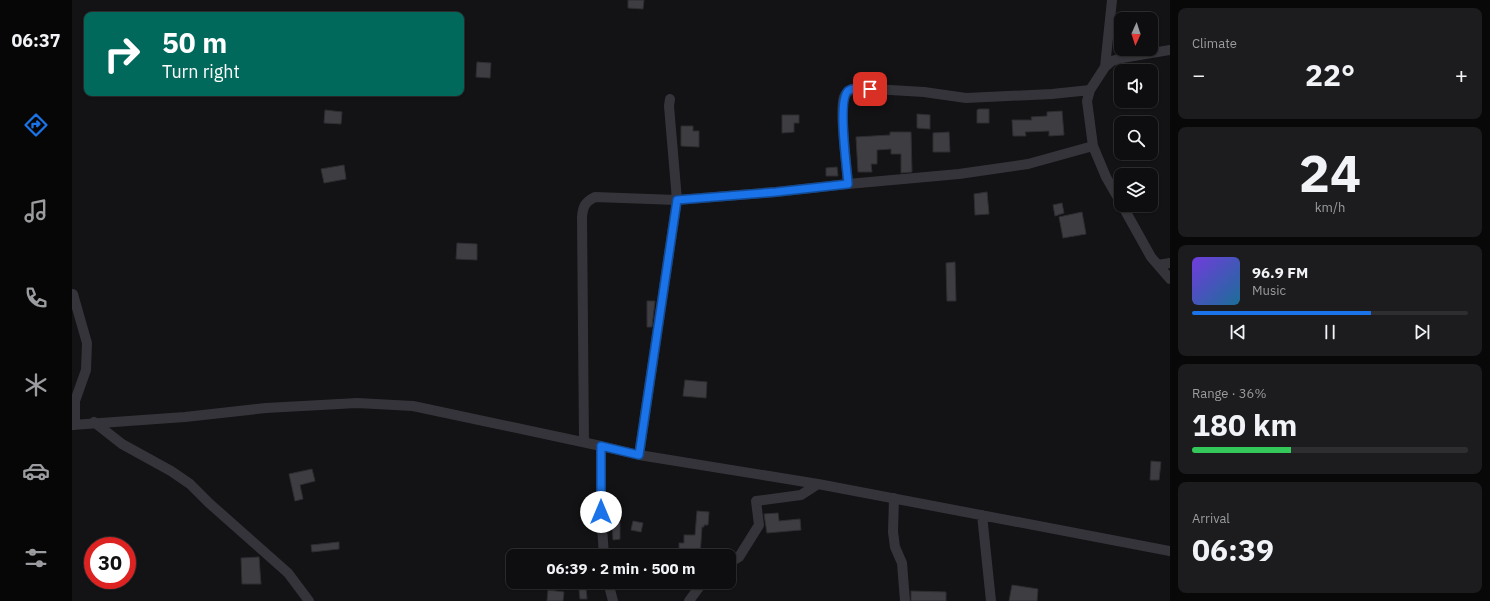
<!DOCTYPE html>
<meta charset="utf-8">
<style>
body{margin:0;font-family:"IBM Plex Sans",sans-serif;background:#1c1c1e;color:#f1f3f6;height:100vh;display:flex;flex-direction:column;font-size:15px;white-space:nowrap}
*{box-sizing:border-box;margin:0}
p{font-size:13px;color:#9b9c9f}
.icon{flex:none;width:22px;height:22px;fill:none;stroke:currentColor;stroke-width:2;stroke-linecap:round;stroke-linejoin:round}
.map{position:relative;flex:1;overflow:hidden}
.side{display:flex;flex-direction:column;gap:8px;padding:8px;background:#080809;width:320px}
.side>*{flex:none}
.banner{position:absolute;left:12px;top:12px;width:380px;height:84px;border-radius:8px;box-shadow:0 1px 3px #0004,0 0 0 1px #2e2e30;background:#00695c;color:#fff;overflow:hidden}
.needle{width:26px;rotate:183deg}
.fabs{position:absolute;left:1042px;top:12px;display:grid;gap:8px}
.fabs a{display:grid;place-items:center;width:44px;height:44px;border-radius:8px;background:#0e0e10;box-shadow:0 1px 3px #0004,0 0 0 1px #2e2e30;font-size:20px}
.speed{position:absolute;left:12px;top:537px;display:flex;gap:8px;font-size:20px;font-weight:700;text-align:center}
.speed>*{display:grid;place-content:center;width:52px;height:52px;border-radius:50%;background:#0e0e10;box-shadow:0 1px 3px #0004,0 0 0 1px #2e2e30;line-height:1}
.speed .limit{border:6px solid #d22;background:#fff;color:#111}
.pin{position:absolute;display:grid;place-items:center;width:34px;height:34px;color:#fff;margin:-17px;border-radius:8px;box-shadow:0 2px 6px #0006}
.me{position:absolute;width:44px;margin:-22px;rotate:0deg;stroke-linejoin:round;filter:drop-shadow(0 0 3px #0008)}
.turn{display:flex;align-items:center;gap:14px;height:84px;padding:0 12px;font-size:18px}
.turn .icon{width:52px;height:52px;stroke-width:2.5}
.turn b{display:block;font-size:28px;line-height:34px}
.big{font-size:30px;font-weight:800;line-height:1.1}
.side .tile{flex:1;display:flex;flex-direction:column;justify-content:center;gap:6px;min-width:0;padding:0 14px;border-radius:8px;background:#1c1c1e}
.side .dial{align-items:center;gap:0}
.dial b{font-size:52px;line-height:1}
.song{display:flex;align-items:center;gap:12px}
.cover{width:48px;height:48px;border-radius:6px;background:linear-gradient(135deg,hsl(260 70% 55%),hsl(200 70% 35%))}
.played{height:4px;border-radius:2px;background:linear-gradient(90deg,#1a73e8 65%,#2e2e30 65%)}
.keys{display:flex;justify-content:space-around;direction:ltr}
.heat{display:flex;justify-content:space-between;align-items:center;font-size:22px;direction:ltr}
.charge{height:6px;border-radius:3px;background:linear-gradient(90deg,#34c759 36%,#2e2e30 0)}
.trip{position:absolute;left:434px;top:549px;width:230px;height:40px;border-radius:8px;background:#0e0e10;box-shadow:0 1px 3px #0004,0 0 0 1px #2e2e30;font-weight:800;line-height:40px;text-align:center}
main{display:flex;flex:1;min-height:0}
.menu{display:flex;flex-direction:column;width:72px;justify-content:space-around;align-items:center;background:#060606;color:#9b9c9f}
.menu .icon{width:28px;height:28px}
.menu .on{color:#1a73e8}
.menu b{font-size:18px;color:#f1f3f6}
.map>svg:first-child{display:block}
</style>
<main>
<nav class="menu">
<b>06:37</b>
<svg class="icon on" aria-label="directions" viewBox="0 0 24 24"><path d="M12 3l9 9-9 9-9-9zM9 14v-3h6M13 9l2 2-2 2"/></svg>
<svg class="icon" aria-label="music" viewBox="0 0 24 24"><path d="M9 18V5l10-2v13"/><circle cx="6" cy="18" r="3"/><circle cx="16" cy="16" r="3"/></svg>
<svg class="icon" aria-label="phone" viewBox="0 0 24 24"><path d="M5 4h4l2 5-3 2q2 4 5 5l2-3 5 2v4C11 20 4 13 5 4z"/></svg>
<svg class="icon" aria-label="climate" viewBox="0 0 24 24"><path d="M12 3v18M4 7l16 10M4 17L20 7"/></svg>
<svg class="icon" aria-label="car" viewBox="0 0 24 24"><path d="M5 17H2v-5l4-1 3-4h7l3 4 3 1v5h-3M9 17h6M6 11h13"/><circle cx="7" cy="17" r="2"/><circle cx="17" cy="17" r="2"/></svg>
<svg class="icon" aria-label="filters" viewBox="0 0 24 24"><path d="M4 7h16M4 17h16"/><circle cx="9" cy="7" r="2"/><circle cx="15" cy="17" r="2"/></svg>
</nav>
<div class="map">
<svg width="1098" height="601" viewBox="0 0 1098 601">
<rect width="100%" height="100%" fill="#131315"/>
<path fill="#3e3d42" stroke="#2e2d31" d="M556,0H572L571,9L556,8Z
M405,62L419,63L418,78L404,77Z
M907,109H917V123H905V110Z
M253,110L270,112L269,124L252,123Z
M990,111L992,135L977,136V131L953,132L954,136H941L940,120H960L959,117L975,116V112Z
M845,114L858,115V129L845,128Z
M710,115H727V123H722V132L710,133Z
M609,126H621V131H627V147L609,146Z
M818,132H839L840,172L829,173V154H819V149L805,150V164H799L800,172H786L784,137L818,135Z
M877,132L878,152H861V133Z
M272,165L274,179L252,183L249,169Z
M765,167L766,176H754V168Z
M915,192L917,214L903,215L902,194Z
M990,203L992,213L983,216L981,205Z
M1010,212L1014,234L991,238L987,217Z
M385,243L405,244V260L384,259Z
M883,262L884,301H875L874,263Z
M575,301H583L580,327H575Z
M613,380L635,382L634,398L611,396Z
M1079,461L1089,462L1087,480H1078Z
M240,469L243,481L228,485L231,499L223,501L217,474Z
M625,511L637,512L636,525H632V527H630L628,556H607V543H612V535H623Z
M706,513L707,521L728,519L729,530L695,533L692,514Z
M561,521L571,523L569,532L559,530Z
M540,522H548V539L541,540Z
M267,542V549L240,552L239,545Z
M187,557L189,584H170L169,558Z
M940,585L966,589L965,601H937Z
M514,588L515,599H508L507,589Z
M476,590L492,592L491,601H475Z
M839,591L874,592V601H839Z"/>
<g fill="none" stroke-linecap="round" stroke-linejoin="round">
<path stroke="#34343a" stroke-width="10" d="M1033,67L1040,0
M776,184C775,166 767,111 772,97C774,91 779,90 784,88L852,92L894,98L980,94L1018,90
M1049,203L1034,177L1021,146L1015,101L1018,90L1033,67L1040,61L1050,58L1098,50
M1050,205L1079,257L1098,279
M1086,265L1098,263
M1,294L15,343L14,370L3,401V425
M22,422L50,444L99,471L118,484L137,503L216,573L237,601
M0,425L113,417L194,408L285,403L341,406L529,446L567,455L746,484L1098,551
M512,442L510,217C511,206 513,202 523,197L605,200L704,192L776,184L887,174L956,164L1021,146
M529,446V512L532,556
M567,455L605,200L597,106L598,99
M822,498L821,532L823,547L830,563L833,601
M910,515L919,601
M657,563L667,557L687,525L684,501L729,495L746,484
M536,582L541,601
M617,601L631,582"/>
</g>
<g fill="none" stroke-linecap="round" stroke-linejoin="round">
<defs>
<path id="route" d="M529,512V446L567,455L605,200L704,192L776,184C775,167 765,101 776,91C781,87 791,89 798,89"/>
</defs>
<use href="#route" stroke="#114b97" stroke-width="10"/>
<use href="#route" stroke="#1a73e8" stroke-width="7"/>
</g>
</svg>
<div class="fabs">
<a><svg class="needle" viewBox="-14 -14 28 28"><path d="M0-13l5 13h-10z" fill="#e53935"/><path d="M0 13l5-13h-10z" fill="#9b9c9f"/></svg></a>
<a><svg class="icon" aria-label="sound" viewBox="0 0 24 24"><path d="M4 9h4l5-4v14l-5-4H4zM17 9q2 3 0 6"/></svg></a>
<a><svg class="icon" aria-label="search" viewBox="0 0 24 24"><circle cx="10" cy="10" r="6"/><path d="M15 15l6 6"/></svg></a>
<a><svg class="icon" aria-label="layers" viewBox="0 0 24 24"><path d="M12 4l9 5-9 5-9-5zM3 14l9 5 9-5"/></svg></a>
</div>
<div class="speed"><div class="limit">30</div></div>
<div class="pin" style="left:798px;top:89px;background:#d93025"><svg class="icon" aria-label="arrive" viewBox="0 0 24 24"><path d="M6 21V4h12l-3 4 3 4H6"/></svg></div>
<svg class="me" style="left:529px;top:512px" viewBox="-20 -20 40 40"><circle r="19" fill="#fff"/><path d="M0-13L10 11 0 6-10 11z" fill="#1a73e8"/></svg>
<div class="trip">06:39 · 2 min · 500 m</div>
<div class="banner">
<div class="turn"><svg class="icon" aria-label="right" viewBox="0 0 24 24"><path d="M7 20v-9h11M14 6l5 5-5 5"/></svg><div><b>50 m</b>Turn right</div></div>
</div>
</div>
<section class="side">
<div class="tile"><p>Climate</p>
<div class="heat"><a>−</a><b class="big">22°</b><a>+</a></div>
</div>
<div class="tile dial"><b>24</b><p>km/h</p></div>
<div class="tile">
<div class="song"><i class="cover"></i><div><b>96.9 FM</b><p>Music</p></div></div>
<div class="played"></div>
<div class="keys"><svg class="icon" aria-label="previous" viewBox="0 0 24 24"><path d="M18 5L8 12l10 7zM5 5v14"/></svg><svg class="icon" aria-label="pause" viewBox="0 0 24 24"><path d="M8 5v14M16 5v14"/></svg><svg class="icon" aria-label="next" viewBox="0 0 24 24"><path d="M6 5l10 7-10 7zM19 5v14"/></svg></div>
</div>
<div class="tile"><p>Range · 36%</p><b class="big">180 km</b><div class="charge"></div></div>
<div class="tile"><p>Arrival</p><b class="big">06:39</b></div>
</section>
</main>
